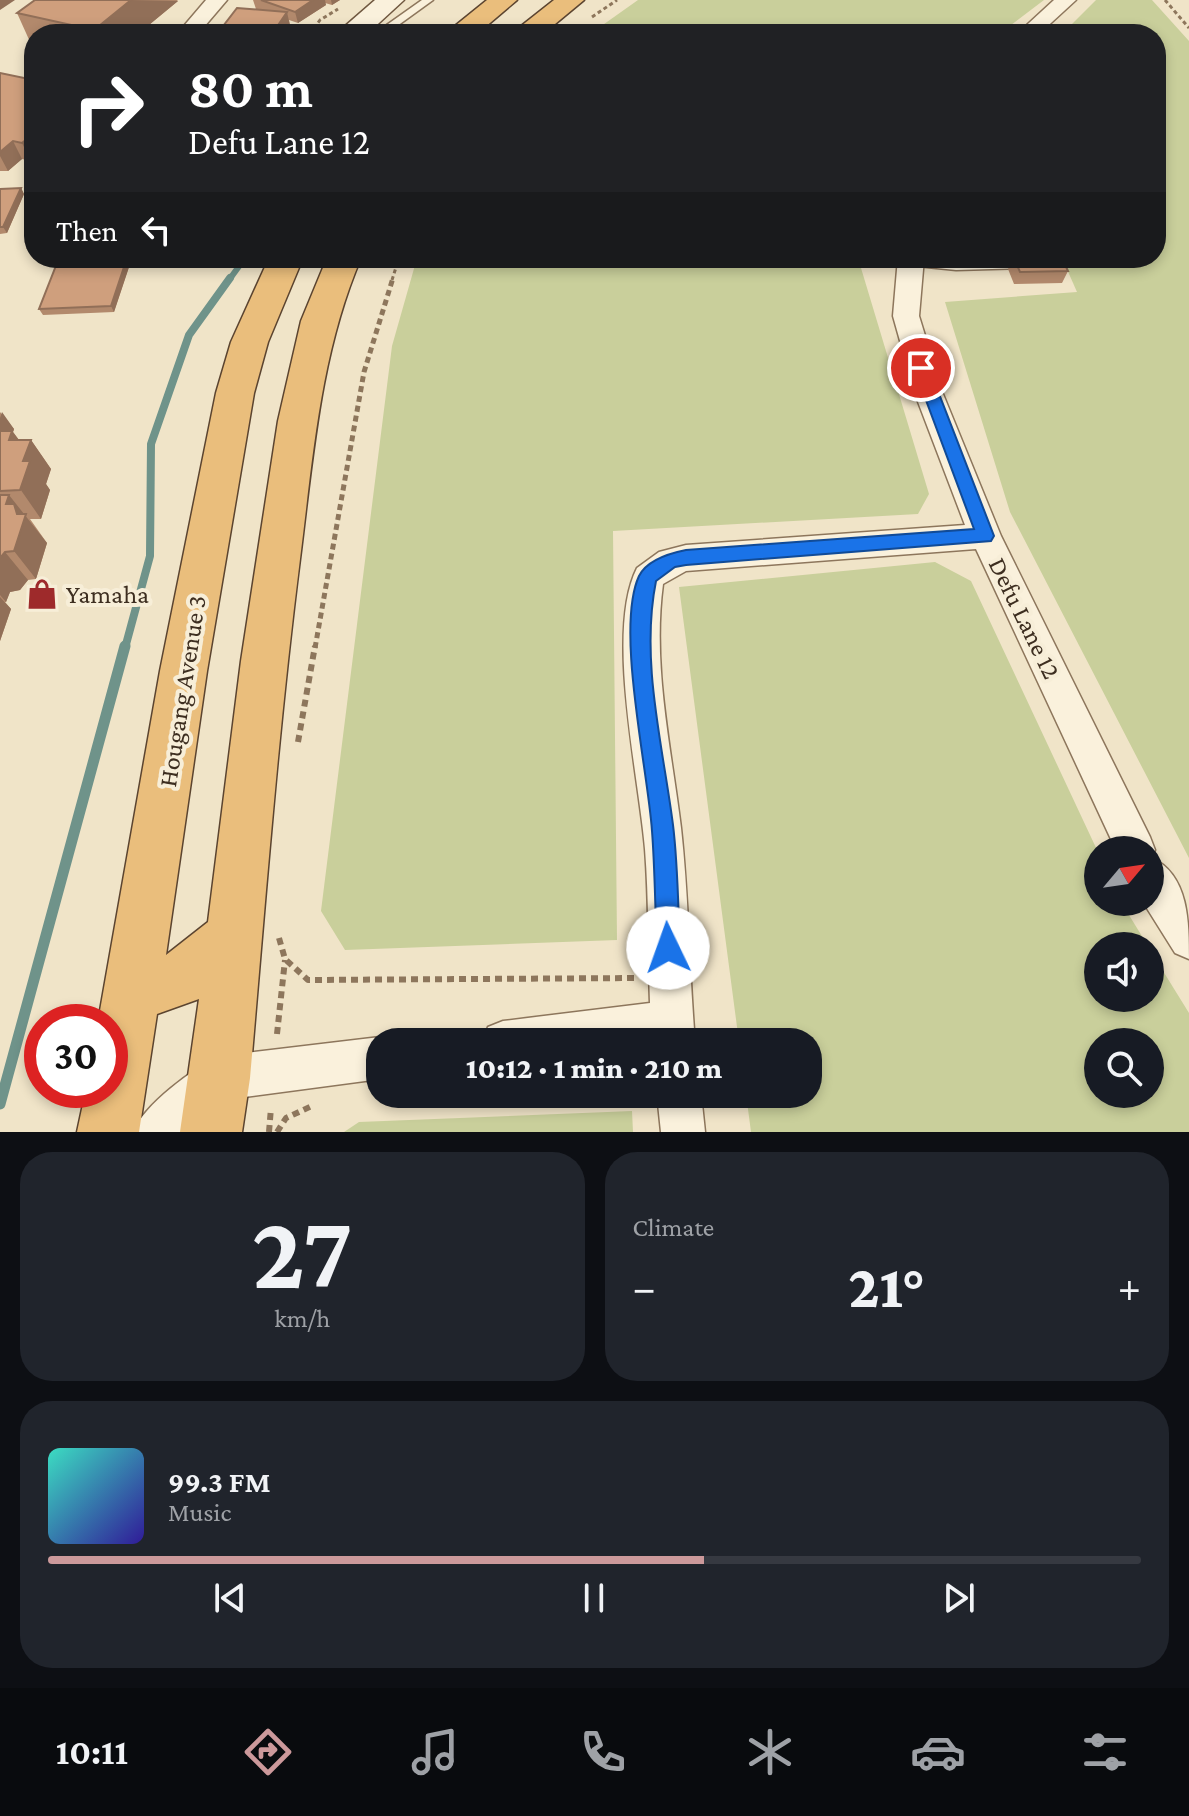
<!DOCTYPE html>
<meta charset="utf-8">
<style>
body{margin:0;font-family:"Crimson Pro",serif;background:#20242c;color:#f1f3f6;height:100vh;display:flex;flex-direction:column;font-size:30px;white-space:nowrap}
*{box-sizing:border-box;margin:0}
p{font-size:26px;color:#9ea1a6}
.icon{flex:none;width:44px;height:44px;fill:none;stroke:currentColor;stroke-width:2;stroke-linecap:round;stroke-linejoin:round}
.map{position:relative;height:1132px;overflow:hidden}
.details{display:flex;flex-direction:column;gap:20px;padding:20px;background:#0d0f14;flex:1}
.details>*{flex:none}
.guide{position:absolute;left:24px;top:24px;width:1142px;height:244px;border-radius:32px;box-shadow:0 4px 12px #0003;background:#202124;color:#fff;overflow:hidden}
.needle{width:52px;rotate:61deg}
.controls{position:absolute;left:1084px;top:836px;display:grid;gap:16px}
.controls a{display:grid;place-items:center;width:80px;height:80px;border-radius:50%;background:#171b24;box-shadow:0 4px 12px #0003;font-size:40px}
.speed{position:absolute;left:24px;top:1004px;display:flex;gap:16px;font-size:40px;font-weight:700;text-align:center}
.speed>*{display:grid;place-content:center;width:104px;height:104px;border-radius:50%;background:#171b24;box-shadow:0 4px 12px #0003;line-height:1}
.speed .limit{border:12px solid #d22;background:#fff;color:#111}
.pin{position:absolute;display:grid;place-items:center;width:68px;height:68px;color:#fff;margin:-34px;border:4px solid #fff;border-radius:50%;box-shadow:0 2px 8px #0007}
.me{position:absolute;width:88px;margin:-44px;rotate:357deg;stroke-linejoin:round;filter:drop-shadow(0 0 6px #0008)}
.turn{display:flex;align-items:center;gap:28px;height:168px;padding:0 32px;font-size:36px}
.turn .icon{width:104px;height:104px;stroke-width:2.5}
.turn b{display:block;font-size:56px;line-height:68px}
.then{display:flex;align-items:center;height:76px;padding:0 32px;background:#0003;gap:16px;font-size:30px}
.big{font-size:60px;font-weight:800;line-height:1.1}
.details .widget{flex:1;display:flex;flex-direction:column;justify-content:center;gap:12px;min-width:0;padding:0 28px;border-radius:32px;background:#20242c}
.details .dial{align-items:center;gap:0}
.dial b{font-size:104px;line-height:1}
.song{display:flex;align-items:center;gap:24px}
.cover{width:96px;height:96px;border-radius:12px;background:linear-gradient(135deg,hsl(170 70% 55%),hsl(250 70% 35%))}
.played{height:8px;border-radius:4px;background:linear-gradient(90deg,#cc999b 60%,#363941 60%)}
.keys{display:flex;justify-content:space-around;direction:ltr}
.heat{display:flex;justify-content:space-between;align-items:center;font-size:44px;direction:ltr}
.details .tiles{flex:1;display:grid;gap:20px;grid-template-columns:1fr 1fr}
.widget:last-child{grid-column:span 2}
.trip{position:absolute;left:366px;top:1028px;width:456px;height:80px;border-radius:32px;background:#171b24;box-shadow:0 4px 12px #0003;font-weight:800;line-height:80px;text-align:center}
.tabs{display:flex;height:128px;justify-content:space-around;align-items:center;background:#090b0e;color:#9ea1a6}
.tabs .icon{width:56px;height:56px}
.tabs .selected{color:#cc999b}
.tabs b{font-size:36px;color:#f1f3f6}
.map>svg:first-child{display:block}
</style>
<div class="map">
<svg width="1189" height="1132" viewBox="0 0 1189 1132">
<rect width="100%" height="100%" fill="#f0e4c8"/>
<path fill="#c9cf9b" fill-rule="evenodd" d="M638,0H1044L999,34H590Z
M1096,0H1152L1189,41V858L1010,512L945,302L1077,292L1062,258H1156V34H1062Z
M417,258H858L929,494L918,514L613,531L617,940L345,950L321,911L392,346Z
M935,562L971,581L1098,852V902H1121L1148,946H1098V998H1150V950L1189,1013V1132H751L746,1094H808V1042H739L679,587ZM1150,1042V1094H1098V1042Z
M632,1111L633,1132H344L359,1122Z"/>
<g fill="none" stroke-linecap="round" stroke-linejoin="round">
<path stroke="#6f938a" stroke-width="6" d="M229,280L245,258"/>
<path stroke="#6f938a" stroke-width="8" d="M125,648L150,556L151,444L189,335L230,278"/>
<path stroke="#6f938a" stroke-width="11" d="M0,1104L125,646"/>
<defs>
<path id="service" d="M422,0H433L386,34H374Z
M911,258L956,262L1029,260L1035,264L1029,268L956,270L907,265L905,262Z"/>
<path id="minor" d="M206,0H227L198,34H177Z
M1054,0H1076L1039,34H1017Z
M898,258H924L919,316L943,394L1001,536L1150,837L1155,850L1152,858C1189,875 1189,923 1189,959L1175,953L1143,902H1150V850H1116L976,549L686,571L663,584C652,666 671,746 681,828C689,899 689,971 695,1042H482L488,1027L503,1021L650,1003C648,951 649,900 645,849C639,776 605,631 637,568L659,552L686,545L965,525L915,394L893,316Z
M380,1037L393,1042H380V1079L229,1099L189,1132H133C144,1105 193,1068 220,1056Z
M657,1094H701L705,1132H661Z"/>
<path id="secondary" d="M375,0H404L367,34H336Z"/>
<path id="trunk" d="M487,0H517L477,34H445Z
M554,0H584L543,34H511Z
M269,258H303L268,342L254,393L207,671L166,955L208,922L241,661L278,421L301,321L327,258H361C320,354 313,457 300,559C278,732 265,905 250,1078L242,1132H180L199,999L157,1014L139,1132H77L86,1090H110V1022H98L160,671L216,393L231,342Z"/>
</defs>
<use href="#service" stroke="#8d765c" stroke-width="3"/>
<use href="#minor" stroke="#8d765c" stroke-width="3"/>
<use href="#secondary" stroke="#6f573f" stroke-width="3"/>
<use href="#trunk" stroke="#5b4430" stroke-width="3"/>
<path stroke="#8d765c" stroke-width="3" stroke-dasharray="4 3" stroke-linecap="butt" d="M1165,0L1189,28
M592,17L617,0
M310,34L320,20L338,9
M392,280L399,258"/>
<path stroke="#8d765c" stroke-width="5" stroke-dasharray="6 4" stroke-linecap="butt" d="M315,648L364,372L393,278"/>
<path stroke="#8d765c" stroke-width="6" stroke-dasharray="7 5" stroke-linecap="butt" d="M298,742L315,646
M279,938L285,959L308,980L637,978
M277,1034L285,960
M269,1132L271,1108
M277,1132L286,1118L314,1105"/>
<use href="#service" fill="#faf1dc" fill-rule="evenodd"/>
<use href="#minor" fill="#faf1dc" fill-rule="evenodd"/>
<use href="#secondary" fill="#faf1dc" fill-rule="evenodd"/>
<use href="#trunk" fill="#eabe7c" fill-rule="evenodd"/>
</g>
<path fill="#b2896c" d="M35,0H177L178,1L138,34H34V45L31,44L17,13Z
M253,0H340L332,5L325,3L326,5L298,23L289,20L291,30L256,9Z
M0,73L31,161L22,159L8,171H0Z
M21,188L24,194L7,233L0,234V189Z
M132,258L114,312L43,315L39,309Z
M1012,258H1062L1068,271L1062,283L1014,284L1008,269Z
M0,412L14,429L13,432L19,440H31L51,469L46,484L50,490L41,519H30L47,543L36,579L28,580L20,590L10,592L6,602H5L11,609L0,641Z"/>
<path fill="#916f58" d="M0,0H15L0,10Z
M131,0L178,1L138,34H96L94,30Z
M313,0H325L326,5L298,23L295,12Z
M331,0H340L332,5Z
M287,12L291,30L289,34H272Z
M34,133V158L31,161L22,143Z
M13,141L22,159L8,171L0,156V152Z
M21,188L24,194L7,233L3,227Z
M127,258H132L114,312L111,306Z
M2,412L14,429L13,432L27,451L31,440L51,469L46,484L50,490L41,519L0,460V418Z
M9,495L47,543L36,579L14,551L6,504Z
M5,552L28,580L20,590L10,592L6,602L0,595V558Z
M0,597L11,609L0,641Z"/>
<path fill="#cf9f7d" stroke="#916f58" stroke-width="2" d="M35,0H131L94,30L17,13Z
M261,0H313L295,12Z
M237,8L287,12L272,34H217Z
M0,73L34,80V133L22,143L13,141L0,152Z
M21,188L3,227H0V189Z
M59,258H127L111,306L39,309Z
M1014,258H1062L1068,271L1020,272Z
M0,431H12L9,440H31L23,461H30L20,490L0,491Z
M0,495H9L6,504H14L17,514H26L14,551L5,552L0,558Z"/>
<path fill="#1a73e8" stroke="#114b97" stroke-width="2" d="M921,362L929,368L994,536L991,541L686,565L675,567L656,581C640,661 663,746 673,825C678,865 678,907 680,948L676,956L668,960L660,956L657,948C655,909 655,870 652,831C648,770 615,628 639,576C647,560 671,553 686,550L974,529L914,368Z"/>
<defs>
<symbol id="shop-bare" viewBox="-9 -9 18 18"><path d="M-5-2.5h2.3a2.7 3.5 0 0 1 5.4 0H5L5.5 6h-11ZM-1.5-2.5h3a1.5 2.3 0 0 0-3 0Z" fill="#9e2a2b" stroke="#f7eed8" stroke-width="2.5" paint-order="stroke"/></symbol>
</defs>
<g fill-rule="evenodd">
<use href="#shop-bare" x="20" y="572" width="44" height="44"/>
</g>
<g text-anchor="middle" stroke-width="8" stroke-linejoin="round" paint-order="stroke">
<g font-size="26" fill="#3d2e20" stroke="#f7eed8" text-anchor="start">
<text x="66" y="603">Yamaha</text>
</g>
<g font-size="26" fill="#3d2e20" stroke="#f7eed8">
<text transform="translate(1025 618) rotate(64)" y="9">Defu Lane 12</text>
<text transform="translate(182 691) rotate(-81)" y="9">Hougang Avenue 3</text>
</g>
</g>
</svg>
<div class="controls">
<a><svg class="needle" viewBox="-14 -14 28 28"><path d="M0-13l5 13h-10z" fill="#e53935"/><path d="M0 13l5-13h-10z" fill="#9ea1a6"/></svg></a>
<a><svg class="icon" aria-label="sound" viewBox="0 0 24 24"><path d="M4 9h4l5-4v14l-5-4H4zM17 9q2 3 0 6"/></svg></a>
<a><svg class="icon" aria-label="search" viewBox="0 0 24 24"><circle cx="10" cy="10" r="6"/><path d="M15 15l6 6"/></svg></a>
</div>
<div class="speed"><div class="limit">30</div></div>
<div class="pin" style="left:921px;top:368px;background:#d93025"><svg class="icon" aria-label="arrive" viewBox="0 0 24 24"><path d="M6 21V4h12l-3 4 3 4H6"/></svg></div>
<svg class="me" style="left:668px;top:948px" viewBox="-20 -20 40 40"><circle r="19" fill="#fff"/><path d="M0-13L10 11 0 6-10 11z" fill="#1a73e8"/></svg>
<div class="trip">10:12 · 1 min · 210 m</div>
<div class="guide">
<div class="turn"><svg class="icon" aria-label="right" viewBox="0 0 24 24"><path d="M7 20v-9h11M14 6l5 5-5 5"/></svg><div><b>80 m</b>Defu Lane 12</div></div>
<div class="then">Then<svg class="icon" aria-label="left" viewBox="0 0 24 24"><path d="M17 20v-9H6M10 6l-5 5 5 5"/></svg></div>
</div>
</div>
<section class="details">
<div class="tiles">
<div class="widget dial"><b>27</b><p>km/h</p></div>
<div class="widget"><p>Climate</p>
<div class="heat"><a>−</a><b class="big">21°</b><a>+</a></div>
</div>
<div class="widget">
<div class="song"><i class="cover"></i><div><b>99.3 FM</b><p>Music</p></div></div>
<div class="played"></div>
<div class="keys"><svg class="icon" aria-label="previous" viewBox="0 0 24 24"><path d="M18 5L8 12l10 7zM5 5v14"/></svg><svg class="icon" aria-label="pause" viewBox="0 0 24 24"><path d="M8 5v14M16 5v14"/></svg><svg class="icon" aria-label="next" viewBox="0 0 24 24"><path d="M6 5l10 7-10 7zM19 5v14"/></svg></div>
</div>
</div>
</section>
<nav class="tabs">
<b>10:11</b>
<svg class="icon selected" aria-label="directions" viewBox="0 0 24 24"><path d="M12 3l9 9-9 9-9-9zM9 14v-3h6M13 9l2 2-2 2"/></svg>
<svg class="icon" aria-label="music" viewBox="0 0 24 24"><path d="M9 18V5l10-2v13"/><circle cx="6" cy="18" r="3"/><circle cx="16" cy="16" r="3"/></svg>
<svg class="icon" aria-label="phone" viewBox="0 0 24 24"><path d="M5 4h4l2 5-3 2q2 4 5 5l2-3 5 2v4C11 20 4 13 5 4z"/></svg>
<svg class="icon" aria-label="climate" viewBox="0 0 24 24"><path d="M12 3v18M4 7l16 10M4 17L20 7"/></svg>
<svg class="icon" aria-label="car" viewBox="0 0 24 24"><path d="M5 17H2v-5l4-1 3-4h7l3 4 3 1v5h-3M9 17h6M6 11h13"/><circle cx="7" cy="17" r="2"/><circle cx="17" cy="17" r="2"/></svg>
<svg class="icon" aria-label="filters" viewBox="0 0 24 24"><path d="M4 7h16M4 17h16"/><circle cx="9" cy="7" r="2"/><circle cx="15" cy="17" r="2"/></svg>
</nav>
